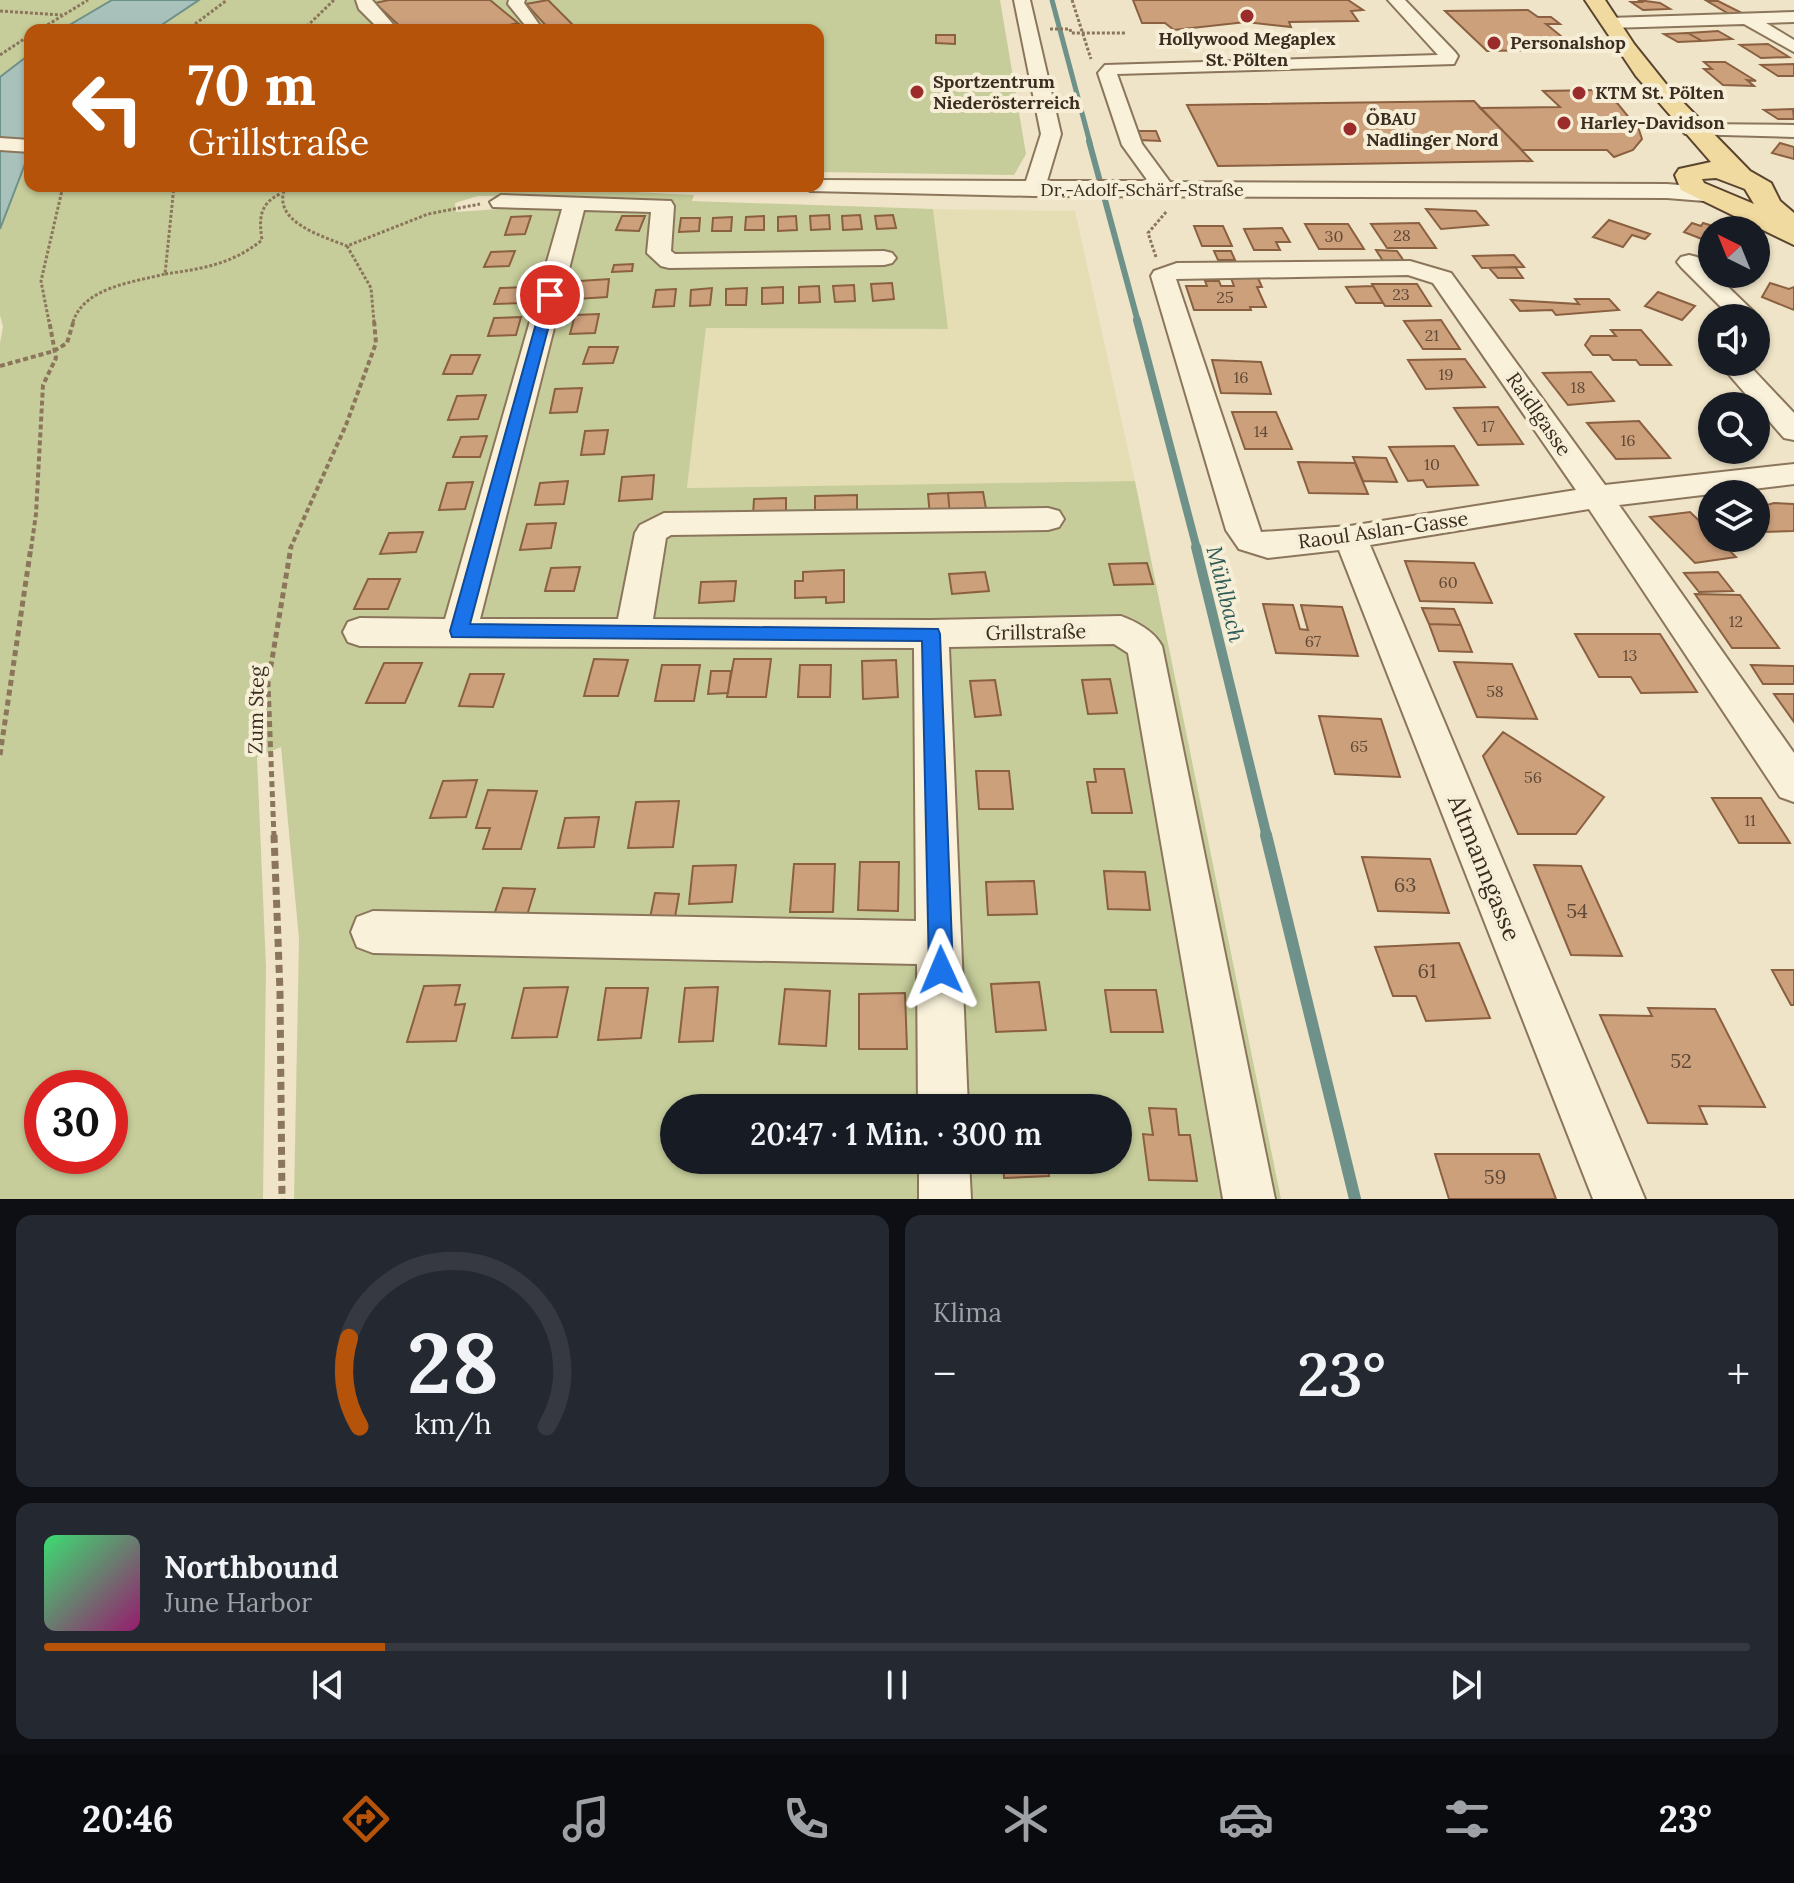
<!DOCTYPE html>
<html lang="de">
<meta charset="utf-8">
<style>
body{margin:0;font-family:Lora,serif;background:#242831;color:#f1f3f6;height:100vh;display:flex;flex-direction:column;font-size:30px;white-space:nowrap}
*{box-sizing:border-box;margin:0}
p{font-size:26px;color:#9ea1a6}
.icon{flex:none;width:44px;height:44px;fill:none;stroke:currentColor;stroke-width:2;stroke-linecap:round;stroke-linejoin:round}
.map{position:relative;height:1199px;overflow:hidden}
.sheet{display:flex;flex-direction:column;gap:16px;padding:16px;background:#0d0f14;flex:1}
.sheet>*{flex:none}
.guide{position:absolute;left:24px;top:24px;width:800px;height:168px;border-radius:16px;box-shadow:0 2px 6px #0004;background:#b45309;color:#fff;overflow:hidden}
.needle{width:52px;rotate:317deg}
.controls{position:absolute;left:1698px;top:216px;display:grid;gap:16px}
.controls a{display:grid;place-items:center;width:72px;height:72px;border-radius:50%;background:#171b24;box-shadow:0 2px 6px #0004;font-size:40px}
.speed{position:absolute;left:24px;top:1070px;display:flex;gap:16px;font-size:40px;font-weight:700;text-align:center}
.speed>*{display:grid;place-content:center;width:104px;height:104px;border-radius:50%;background:#171b24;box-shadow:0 2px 6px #0004;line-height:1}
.speed .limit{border:12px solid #d22;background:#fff;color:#111}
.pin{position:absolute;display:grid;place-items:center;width:68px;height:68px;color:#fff;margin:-34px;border:4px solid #fff;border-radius:50%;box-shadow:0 2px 8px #0007}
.me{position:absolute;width:88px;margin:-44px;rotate:359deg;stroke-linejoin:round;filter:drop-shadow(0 0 6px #0008)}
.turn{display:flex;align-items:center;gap:28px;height:168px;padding:0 32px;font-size:36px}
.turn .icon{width:104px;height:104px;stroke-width:2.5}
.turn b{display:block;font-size:56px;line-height:68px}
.big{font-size:60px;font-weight:600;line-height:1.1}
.sheet .widget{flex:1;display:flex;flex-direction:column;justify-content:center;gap:12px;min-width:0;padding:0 28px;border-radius:16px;background:#242831}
.sheet .dial{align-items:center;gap:0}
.dial svg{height:208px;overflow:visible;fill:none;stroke:#363941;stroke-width:7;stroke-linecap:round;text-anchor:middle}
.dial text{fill:#f1f3f6;stroke:none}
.song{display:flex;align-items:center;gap:24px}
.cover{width:96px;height:96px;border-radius:12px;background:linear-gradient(135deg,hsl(140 70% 55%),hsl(320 70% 35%))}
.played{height:8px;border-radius:4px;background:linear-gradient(90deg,#b45309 20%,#363941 20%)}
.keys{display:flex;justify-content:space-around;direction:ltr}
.heat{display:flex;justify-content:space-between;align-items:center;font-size:44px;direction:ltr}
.sheet .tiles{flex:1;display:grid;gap:16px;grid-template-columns:1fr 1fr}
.widget:last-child{grid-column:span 2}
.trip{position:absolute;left:660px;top:1094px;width:472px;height:80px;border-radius:40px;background:#171b24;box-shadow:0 2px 6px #0004;font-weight:600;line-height:80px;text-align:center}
.tab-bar{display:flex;height:128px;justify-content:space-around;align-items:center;background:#090b0e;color:#9ea1a6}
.tab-bar .icon{width:56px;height:56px}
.tab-bar .selected{color:#b45309}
.tab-bar b{font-size:36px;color:#f1f3f6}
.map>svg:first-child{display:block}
</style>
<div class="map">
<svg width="1794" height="1199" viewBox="0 0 1794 1199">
<rect width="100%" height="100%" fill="#efe4c7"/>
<path fill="#e5deb4" d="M933,209L1075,211L1135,481L687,488L706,328L947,329Z"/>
<path fill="#c6cd9a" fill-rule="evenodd" d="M0,0H1000L1026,154L1014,175L818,172V30H30V133L0,131Z
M24,160H30V186H514L694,195L692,201L933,209L948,329L706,328L687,488L1135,481L1281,1199H294L299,939L281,747L257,757L266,967L263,1199H0V343L3,327L0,315V229ZM478,196L606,197L619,201L456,212L455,203ZM42,1088H110V1156H42ZM674,1108H1118V1160H674Z"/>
<path fill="#a8c2bb" stroke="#6e9189" stroke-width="2" d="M112,0H199L154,30H61Z
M30,54V151L0,229V77Z"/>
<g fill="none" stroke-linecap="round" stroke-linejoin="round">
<path stroke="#6e9189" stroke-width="5" d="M1052,0L1090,143"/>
<path stroke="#6e9189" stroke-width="6" d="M1089,141L1138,322"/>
<path stroke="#6e9189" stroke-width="8" d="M1137,320L1197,549"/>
<path stroke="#6e9189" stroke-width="10" d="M1196,547L1267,837"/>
<path stroke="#6e9189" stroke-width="12" d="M1266,835L1355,1199"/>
</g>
<path fill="#cda07c" stroke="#8a6041" stroke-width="2" d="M389,0H490L518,23L487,30H404L375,3Z
M548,0L578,30H550L526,4Z
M1133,0H1348L1363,10L1351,11L1358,21L1289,22L1291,27L1246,22L1174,30L1165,23H1142Z
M1638,0L1660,3L1670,9L1643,10L1631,2H1641Z
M1707,1H1718L1742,13L1729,14Z
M1528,10L1538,17H1551L1560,24H1546L1577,49L1487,51L1445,11Z
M518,23L527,30L546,25L550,30H487Z
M1718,31L1732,39L1702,41L1688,33Z
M1688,33L1702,41L1678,42L1664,34Z
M936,35H955V44L936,43Z
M1768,44L1789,57L1761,58L1740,45Z
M1704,62H1725L1756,81L1747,80L1754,86L1723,85L1704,69H1712Z
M1794,64V76H1778L1761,65Z
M1599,90L1618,104L1639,130L1642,139L1633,150L1614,157L1607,150H1522L1480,108L1560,107L1543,91Z
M1474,101L1532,161L1218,166L1187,105Z
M1793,109L1794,119H1778L1764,110Z
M1136,131H1156L1160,141L1139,140Z
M1780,143L1794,147V159L1772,153Z
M1426,209L1476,211L1488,225L1441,229Z
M829,215L830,229L811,230L810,216Z
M860,215L862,229L843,230L842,216Z
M893,215L896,228L877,229L875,216Z
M531,216L525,234L505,235L511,217Z
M622,216H645L639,231L616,230Z
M764,216V230H745L746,217Z
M796,216L797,230L778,231V217Z
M732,217L731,231H712L713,218Z
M681,218H700L699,231L679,232Z
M1609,220L1650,234L1645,239L1632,235L1623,247L1593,237Z
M1419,223L1436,248H1387L1371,224Z
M1692,223L1701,226L1703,223L1726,230H1712V243L1684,232Z
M1305,224H1348L1364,249H1319Z
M1194,226H1223L1232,246H1202Z
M1282,228L1290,242H1276L1280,250H1254L1244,229Z
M1376,250L1397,251L1404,261H1383Z
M515,251L509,266L484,267L491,252Z
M1214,251H1231L1235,260H1218Z
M1514,255L1524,267L1482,268L1473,256Z
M633,264L632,271L612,272L614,265Z
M1515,267L1523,278H1498L1489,268Z
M1231,278H1258L1262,287H1257L1266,307H1250L1251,310H1194L1186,286H1207L1205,281H1219L1221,286H1234Z
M609,279L607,297L577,299L580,281Z
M892,283L894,299L873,301L871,284Z
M1770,283L1789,289L1794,287V310L1762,297Z
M1372,284H1417L1431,306H1385Z
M854,285L855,301L835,302L833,286Z
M819,286L820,302L799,303V287Z
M1373,286L1383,303H1356L1346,287Z
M528,287L523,303L494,304L500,288Z
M783,287V303L762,304V288Z
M712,288L710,305L690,306L691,290Z
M747,288L746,305H726V289Z
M676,289L674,306L653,307L656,290Z
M1658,292L1695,306L1682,320L1645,306Z
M1575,299H1609L1619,310L1556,315L1552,310L1520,311L1511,300L1579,304Z
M599,314L595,333L570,334L575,315Z
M521,317L516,335L488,336L494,318Z
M1441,320L1460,349H1423L1404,321Z
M1611,330H1641L1671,365H1640L1636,360H1613L1609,355H1593L1585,345L1591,336H1616Z
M589,347H618L613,363L583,364Z
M451,355H480L472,374H443Z
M1465,359L1485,387L1426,389L1408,360Z
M1212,360L1261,362L1271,394L1221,393Z
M1591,372L1614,401L1568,405L1543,373Z
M582,388L577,412L550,413L555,389Z
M486,395L478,419L448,420L457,396Z
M1498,407L1523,444L1478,445L1454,408Z
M1232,412H1276L1292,449H1245Z
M1639,421L1670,458L1616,459L1587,423Z
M608,430L604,454L581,455L585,431Z
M487,436L480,457H453L461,437Z
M1454,446L1478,485L1427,487L1423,480L1408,481L1389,447Z
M1353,457L1386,458L1397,482L1363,481Z
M1298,462L1355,463L1368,494L1309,493Z
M654,475L652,499L619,501L622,477Z
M568,481L564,504L535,505L540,483Z
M473,482L465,509L439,510L447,483Z
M983,492L987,514L950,515L948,493Z
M948,493L950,515L930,516L928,494Z
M857,495V513H815V496Z
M786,498V514L753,515L754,499Z
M1774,503L1794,504V531L1761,532L1756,528V508Z
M1690,512L1712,533V538H1717L1736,557L1695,563L1650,517Z
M556,523L551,548L520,550L527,524Z
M423,532L416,552L380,554L389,533Z
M1405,561L1474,563L1492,603L1420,601Z
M1147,563L1153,584L1114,585L1109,564Z
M580,567L574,591H545L551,568Z
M844,570V602L826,603V597L795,598V581H803V572Z
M985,572L989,591L952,594L949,574Z
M1718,572L1733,591L1699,592L1684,573Z
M368,579H400L388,609H354Z
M736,581L734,601L699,603L701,582Z
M1695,594L1740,595L1779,648H1732Z
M1263,604L1293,605L1300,629L1308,630L1301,605L1342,607L1358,656L1276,653Z
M1422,608L1454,609L1461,625L1429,624Z
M1429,624L1461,625L1472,652L1439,651Z
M1575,634H1660L1697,692L1641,693L1631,677H1599Z
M594,659L628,660L618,696H584Z
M734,659H771L766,697H727Z
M896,660L898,697L863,699L862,661Z
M1454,662L1512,664L1537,719L1477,717Z
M384,663H422L405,703H366Z
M662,665H700L694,701H655Z
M800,665H831L830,697H798Z
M1751,665L1794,666V684H1763Z
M711,671H731L728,693L708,694Z
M470,674H504L493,707L459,706Z
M1110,679L1117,713L1088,714L1082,680Z
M995,680L1001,715L975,717L970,681Z
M1774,694H1794V722Z
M1319,716L1381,719L1400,777L1335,774Z
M1503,732L1604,797L1576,834H1518L1483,756Z
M1094,769H1124L1132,813H1092L1087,782H1096Z
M976,771H1009L1013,809H979Z
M477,780L466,817L430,818L443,781Z
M488,790L537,791L521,849H483L490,828H476Z
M1712,798H1761L1790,843H1739Z
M679,801L673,847L628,848L636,802Z
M599,817L594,847L558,848L565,818Z
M1362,857L1430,859L1449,913L1378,911Z
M860,862H899L898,911L858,910Z
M794,864H835L833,912H790Z
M736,865L732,902L689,904L693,866Z
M1534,865L1581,866L1622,956L1571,955Z
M1104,871L1145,872L1150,910L1108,909Z
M1034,881L1037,914L988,915L986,882Z
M503,888L535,889L525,922L492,921Z
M655,893L679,894L674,923H649Z
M1459,943L1490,1018L1426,1021L1416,996H1393L1375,947Z
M1772,970H1794V1005H1791Z
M1039,982L1046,1030L996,1032L991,984Z
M460,985L455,1005L465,1004L456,1041L407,1042L424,986Z
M568,987L557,1037L512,1038L524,988Z
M718,987L713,1041L679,1042L685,988Z
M606,988H648L641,1038L598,1040Z
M785,989L830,991L826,1046L779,1044Z
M1105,990H1156L1163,1032H1111Z
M905,993L907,1049H859V994Z
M1648,1008L1715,1009L1765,1107L1699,1106L1707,1124L1648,1123L1600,1015L1652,1016Z
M1149,1108L1176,1109L1179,1135H1190L1197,1181L1149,1180L1143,1134L1153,1135Z
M1435,1154H1539L1556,1199H1449Z
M1003,1160H1047L1049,1176L1004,1178Z"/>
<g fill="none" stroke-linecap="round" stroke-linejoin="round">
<defs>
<path id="minor" d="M356,0H372L398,30H380L359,9Z
M509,0H525L524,3L543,30H529L508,4Z
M1014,0H1030L1061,134L1047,181H1148L1122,145L1098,73L1105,65L1438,55L1388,0H1405L1455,52L1458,56L1454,64L1117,74L1142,144L1170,182L1667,184L1704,187L1715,194L1704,201L1667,198L1034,196L810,191L807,186H818V180L1026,181L1041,134Z
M1794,12V22L1766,23L1794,40V52L1744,24L1609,28L1601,23L1609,18Z
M1692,124L1794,125V137L1685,134L1682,130Z
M0,138L30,140V152L0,150Z
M501,195L671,201L674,206L671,251L675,254L884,251L892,253L896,258L892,263L884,265L669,268L661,266L647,253L651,212L584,210L480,619H618L635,533L640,525L664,513L1048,508L1059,511L1064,519L1059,527L1048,530L671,535L666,538L653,619L931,620L1121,616C1137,622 1154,631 1162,646L1275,1199H1223L1128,653L1114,644L949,647L968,1108H918L917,964L373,953L357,947L351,932L357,917L373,911L916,921L914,648L360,646L348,642L343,632L348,622L360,618L445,619L562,209L493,207L490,202Z
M1689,255L1697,257L1755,313L1759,318L1756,322V318H1732L1681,267L1677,262L1681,257Z
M1410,261L1451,273L1605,485L1794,464V484L1619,505L1794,753V802L1780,797L1589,509L1370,545L1645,1199H1593L1339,550L1268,558L1239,549L1226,530L1151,276L1154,271L1177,263ZM1408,275L1433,283L1576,490L1350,526L1261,532L1176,279Z
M1718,362H1746L1794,413V440L1784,438Z
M919,1160H969L971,1199H919Z"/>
<path id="major" d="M1585,0H1605L1634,44L1670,89L1750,171L1771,183L1780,201L1794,213V245L1681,190L1675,175L1679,169L1711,162L1636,76ZM1716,178L1745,189L1754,204L1704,183L1702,179Z"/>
</defs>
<use href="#minor" stroke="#8b765c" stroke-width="4"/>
<use href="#major" stroke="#594430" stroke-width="4"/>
<path stroke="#8b765c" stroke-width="3" stroke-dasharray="3 2" stroke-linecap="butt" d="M1072,0L1091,59
M0,11L62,15
M1050,29H1070L1071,33H1125
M39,30L88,0
M187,30L227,0
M303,30L334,0
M0,55L30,35
M286,186C269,221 322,236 347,246L428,214L480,204
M347,246L371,288L374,322
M1156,257L1148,233L1167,211
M165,274C201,269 233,264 262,240C259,219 259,204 280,194
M49,322L41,281L63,186
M73,322C84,287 134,282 165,274L174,186"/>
<path stroke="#8b765c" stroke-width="4" stroke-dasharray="5 3" stroke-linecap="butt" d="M0,366L54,351L67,343L74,320
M31,549L36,514L43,385L56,358L49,320
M290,549L346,425L376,343L374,320"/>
<path stroke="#8b765c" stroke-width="5" stroke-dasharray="6 4" stroke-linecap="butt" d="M0,755L31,547
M274,837L268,683L291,547"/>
<path stroke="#8b765c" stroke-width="7" stroke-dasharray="8 5" stroke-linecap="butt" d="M274,835L280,992L282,1199"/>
<use href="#minor" fill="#f9f1da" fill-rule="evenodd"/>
<use href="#major" fill="#f1da9f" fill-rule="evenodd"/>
</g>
<path fill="#1a73e8" stroke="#114b97" stroke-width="2" d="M550,291L557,295L470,624L938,629L940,634L953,970L950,979L941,982L932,979L929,970L922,641L452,637L450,631L544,295Z"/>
<g fill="#9a2d2b" stroke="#f6eed6" stroke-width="3">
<circle cx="1247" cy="16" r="8"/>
<circle cx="1494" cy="43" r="8"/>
<circle cx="917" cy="92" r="8"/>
<circle cx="1579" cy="93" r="8"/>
<circle cx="1564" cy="123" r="8"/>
<circle cx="1350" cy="129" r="8"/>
</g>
<g text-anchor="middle" stroke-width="8" stroke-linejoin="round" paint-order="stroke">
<g font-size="16" fill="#604a37">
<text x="1402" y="241">28</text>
<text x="1334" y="242">30</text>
<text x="1401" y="300">23</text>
<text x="1225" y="303">25</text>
<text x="1432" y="341">21</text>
<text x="1446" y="380">19</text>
<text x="1241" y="383">16</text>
<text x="1578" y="393">18</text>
<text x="1488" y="432">17</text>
<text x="1261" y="437">14</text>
<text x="1628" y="446">16</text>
<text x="1432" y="470">10</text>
<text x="1448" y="588">60</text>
<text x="1736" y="627">12</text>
<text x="1313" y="647">67</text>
<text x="1630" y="661">13</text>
<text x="1495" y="697">58</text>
<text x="1359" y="752">65</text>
<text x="1533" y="783">56</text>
<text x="1750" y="826">11</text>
</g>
<g font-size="18" font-weight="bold" fill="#3b2d20" stroke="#f6eed6" text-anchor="start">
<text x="1247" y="45" text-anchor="middle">Hollywood Megaplex<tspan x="1247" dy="21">St. Pölten</tspan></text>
<text x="1510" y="49">Personalshop</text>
<text x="933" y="88">Sportzentrum<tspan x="933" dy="21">Niederösterreich</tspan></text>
<text x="1595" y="99">KTM St. Pölten</text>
<text x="1366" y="125">ÖBAU<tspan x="1366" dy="21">Nadlinger Nord</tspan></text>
<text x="1580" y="129">Harley-Davidson</text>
</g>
<g font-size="18" fill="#3b2d20" stroke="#f6eed6">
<text x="1142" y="196">Dr.-Adolf-Schärf-Straße</text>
</g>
<g font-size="20" fill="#3b2d20" stroke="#f6eed6">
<text transform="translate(1539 414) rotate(55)" y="7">Raidlgasse</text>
<text transform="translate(1383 530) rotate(-8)" y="7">Raoul Aslan-Gasse</text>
<text transform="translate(1036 632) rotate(-1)" y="7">Grillstraße</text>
<text transform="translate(256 710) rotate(-89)" y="7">Zum Steg</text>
</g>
<g font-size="20" fill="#604a37">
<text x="1405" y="892">63</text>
<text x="1577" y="918">54</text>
<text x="1427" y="978">61</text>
<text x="1681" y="1068">52</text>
<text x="1495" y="1184">59</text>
</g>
<g font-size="22" font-style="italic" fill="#2f5b59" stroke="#f6eed6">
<text transform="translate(1226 594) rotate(76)" y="8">Mühlbach</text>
</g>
<g font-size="24" fill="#3b2d20" stroke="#f6eed6">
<text transform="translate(1484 868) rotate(68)" y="8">Altmanngasse</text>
</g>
</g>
</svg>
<div class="controls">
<a><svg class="needle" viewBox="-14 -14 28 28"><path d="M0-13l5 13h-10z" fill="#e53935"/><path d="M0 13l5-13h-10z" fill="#9ea1a6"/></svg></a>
<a><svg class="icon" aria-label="sound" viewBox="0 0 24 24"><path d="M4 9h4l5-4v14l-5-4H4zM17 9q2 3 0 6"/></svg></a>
<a><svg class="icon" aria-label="search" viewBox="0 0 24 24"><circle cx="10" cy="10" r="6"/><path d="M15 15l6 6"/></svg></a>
<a><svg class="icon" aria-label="layers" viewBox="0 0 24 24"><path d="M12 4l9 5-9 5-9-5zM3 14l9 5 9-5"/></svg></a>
</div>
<div class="speed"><div class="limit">30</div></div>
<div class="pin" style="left:550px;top:295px;background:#d93025"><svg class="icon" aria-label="arrive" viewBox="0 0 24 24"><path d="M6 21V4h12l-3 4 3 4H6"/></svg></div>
<svg class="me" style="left:941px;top:970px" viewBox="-20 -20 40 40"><path d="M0-17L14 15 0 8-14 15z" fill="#1a73e8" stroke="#fff" stroke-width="4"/></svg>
<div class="trip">20:47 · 1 Min. · 300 m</div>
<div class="guide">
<div class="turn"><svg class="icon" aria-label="left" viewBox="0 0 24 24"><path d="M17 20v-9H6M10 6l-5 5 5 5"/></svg><div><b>70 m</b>Grillstraße</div></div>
</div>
</div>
<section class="sheet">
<div class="tiles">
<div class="widget dial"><svg viewBox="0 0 100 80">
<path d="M14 69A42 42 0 1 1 86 69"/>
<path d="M14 69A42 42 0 0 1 10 35" stroke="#b45309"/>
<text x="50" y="56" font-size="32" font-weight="700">28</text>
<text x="50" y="72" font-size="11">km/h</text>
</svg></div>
<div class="widget"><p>Klima</p>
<div class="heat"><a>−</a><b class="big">23°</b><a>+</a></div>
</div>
<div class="widget">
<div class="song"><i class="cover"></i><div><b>Northbound</b><p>June Harbor</p></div></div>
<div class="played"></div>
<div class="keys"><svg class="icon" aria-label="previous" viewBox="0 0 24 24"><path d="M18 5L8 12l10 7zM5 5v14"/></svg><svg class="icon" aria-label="pause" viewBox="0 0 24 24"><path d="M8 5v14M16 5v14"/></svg><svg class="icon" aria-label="next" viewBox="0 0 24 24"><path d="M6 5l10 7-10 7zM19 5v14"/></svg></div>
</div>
</div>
</section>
<nav class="tab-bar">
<b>20:46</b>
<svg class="icon selected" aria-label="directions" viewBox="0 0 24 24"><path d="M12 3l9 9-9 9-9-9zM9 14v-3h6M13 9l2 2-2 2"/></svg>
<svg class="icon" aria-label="music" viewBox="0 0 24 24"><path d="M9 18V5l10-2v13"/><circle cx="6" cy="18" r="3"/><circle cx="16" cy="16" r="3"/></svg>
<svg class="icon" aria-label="phone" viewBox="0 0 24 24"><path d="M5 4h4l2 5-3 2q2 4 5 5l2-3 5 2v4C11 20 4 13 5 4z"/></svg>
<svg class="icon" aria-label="climate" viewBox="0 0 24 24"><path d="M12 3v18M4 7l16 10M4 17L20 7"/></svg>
<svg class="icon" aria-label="car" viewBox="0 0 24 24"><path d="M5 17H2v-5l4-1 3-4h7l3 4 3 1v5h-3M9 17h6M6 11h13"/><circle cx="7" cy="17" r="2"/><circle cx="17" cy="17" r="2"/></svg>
<svg class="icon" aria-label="filters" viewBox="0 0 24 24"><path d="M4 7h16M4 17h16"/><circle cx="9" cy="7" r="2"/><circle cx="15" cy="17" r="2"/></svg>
<b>23°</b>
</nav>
